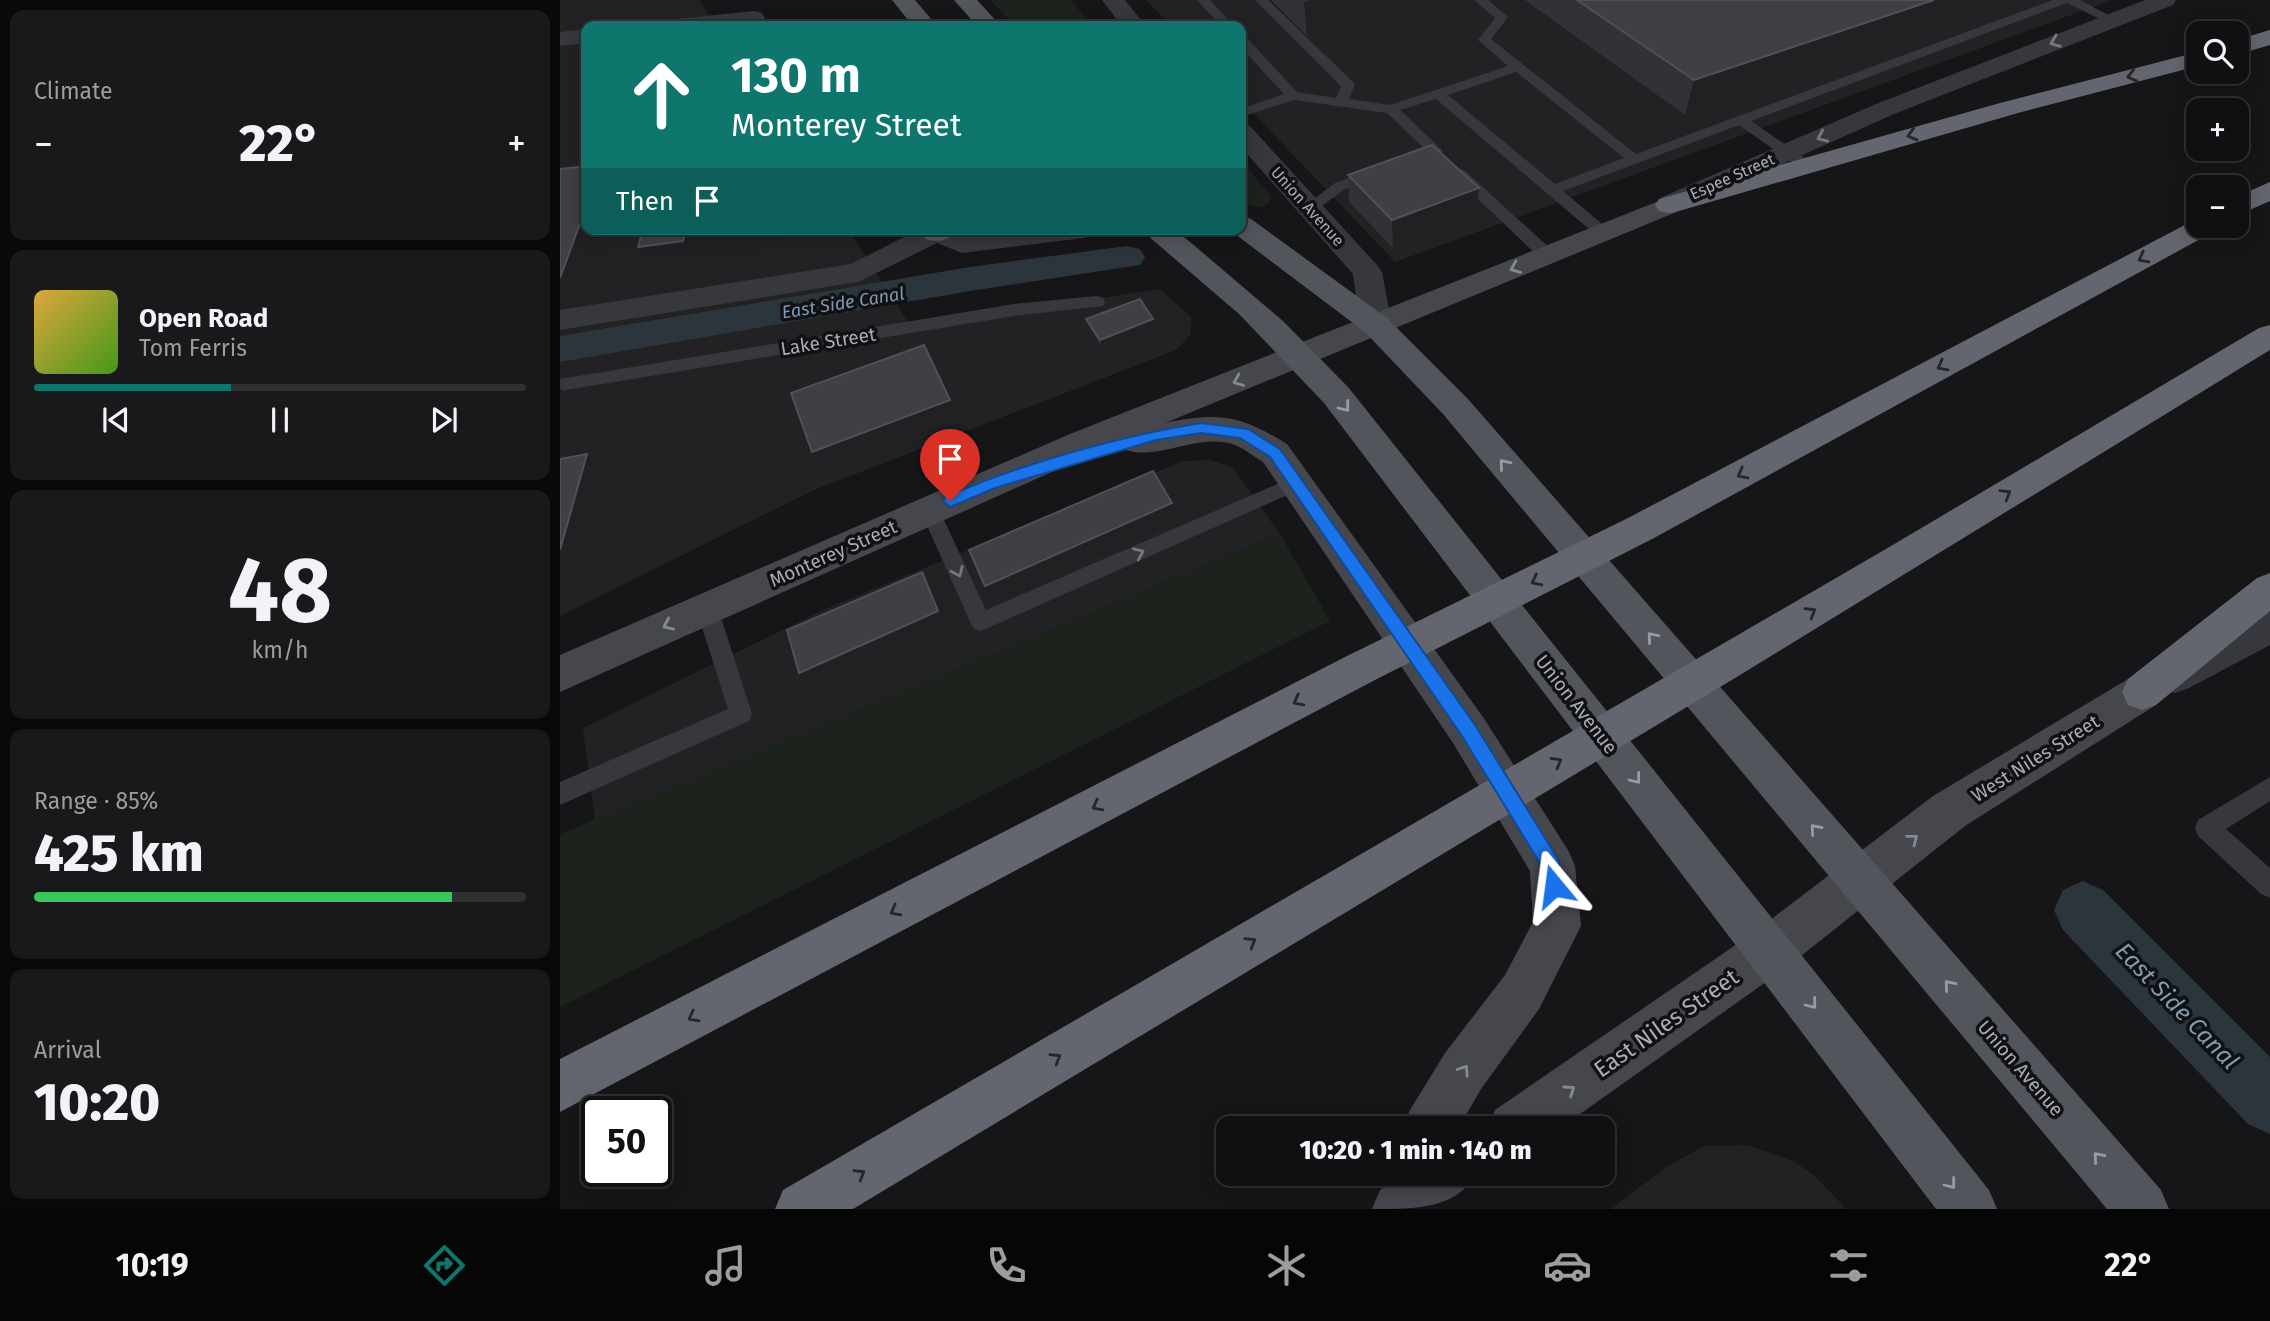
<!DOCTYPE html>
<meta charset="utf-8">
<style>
body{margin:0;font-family:"Fira Sans",sans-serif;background:#19191b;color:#f1f3f6;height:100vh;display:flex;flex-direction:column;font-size:26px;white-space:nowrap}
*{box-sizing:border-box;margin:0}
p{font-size:23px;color:#9c9d9f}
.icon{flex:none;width:38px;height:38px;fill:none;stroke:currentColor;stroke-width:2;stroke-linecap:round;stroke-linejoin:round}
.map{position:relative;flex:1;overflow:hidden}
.drawer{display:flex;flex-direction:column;gap:10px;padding:10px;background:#09090a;width:560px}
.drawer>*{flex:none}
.banner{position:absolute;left:21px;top:21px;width:665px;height:214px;border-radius:14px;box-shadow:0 4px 18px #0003,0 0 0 2px #303032;background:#0f766e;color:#fff;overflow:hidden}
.buttons{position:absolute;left:1626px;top:21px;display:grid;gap:14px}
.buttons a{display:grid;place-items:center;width:63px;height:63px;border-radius:14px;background:#101012;box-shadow:0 4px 18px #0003,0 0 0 2px #303032;font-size:35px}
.speed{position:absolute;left:21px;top:1096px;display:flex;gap:14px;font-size:35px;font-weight:700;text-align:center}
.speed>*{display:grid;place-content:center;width:91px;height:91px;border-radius:50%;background:#101012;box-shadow:0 4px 18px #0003,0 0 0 2px #303032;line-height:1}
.speed .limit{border:4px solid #111;border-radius:10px;background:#fff;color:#111}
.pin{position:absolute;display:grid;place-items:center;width:60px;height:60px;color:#fff;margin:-72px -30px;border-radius:50% 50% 50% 0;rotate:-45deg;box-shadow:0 0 7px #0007}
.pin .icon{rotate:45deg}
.me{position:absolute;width:77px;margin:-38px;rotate:344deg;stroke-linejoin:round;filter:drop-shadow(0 0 5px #0008)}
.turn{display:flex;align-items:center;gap:24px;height:147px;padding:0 35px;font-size:32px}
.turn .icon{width:91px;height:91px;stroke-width:2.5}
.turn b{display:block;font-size:49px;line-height:60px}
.then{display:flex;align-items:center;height:66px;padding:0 35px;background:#0003;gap:14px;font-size:26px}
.big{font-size:52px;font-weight:800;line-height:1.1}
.drawer .widget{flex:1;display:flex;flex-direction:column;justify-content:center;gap:10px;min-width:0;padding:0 24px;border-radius:14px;background:#19191b}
.drawer .dial{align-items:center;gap:0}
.dial b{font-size:91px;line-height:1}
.song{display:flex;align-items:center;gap:21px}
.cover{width:84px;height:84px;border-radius:10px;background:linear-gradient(135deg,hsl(40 70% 55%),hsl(100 70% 35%))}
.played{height:7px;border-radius:4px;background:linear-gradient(90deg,#0f766e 40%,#303032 40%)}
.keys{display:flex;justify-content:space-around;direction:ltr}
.heat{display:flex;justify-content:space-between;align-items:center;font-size:38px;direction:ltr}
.charge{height:10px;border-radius:5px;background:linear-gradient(90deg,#34c759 85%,#303032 0)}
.trip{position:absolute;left:656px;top:1116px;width:399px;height:70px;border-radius:14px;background:#101012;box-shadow:0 4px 18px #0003,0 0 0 2px #303032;font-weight:800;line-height:70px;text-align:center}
.tabs{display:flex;height:112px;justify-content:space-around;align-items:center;background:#060607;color:#9c9d9f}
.tabs .icon{width:49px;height:49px}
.tabs .current{color:#0f766e}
.tabs b{font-size:32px;color:#f1f3f6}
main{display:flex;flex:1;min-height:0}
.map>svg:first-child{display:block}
</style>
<main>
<section class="drawer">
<div class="widget"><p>Climate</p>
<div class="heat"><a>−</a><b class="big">22°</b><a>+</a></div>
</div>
<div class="widget">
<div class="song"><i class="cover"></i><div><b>Open Road</b><p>Tom Ferris</p></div></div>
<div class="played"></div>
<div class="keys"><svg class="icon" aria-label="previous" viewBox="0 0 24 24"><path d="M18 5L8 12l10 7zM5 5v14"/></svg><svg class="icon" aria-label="pause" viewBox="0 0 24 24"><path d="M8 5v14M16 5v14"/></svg><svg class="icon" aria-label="next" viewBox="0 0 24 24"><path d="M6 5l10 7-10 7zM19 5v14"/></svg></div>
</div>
<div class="widget dial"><b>48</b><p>km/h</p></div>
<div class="widget"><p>Range · 85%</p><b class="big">425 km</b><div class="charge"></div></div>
<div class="widget"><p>Arrival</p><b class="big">10:20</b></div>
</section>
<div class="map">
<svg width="1710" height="1209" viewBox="0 0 1710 1209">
<rect width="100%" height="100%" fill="#161618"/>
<path fill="#222225" d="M0,0H139L156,26H26V229H288L351,327L600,289L631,317V334L616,350L254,490L0,616Z
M586,0H1552L835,262L681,100V26H611Z
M650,460L673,468L720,534L35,820L23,728L263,610L623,461Z
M1188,1145L1233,1161L1254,1175L1286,1209H1051L1109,1165L1145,1146Z"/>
<path fill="#1c231d" d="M430,0H511L532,26H455Z
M681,160L711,196L710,202L701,208L681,202Z
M720,534L770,621L0,1007V834Z"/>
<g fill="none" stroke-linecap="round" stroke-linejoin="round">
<path fill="#2c353c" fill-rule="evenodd" d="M567,246L580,249L585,257L580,265L410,291L0,362V336L410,267Z
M1523,881L1543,890L1710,1057V1134L1688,1124L1503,930L1494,910L1503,890Z"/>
<path fill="#37383d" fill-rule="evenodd" d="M637,0H650L674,26H661Z
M695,0H708L793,82L795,85L789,99L830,105L948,66L918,40L935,18L914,0H928L948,17L931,39L1076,154L1493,0H1520L1558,20L1556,23H1548L1507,3L1191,121L1252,163L1254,166L1252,169H1242L1179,125L1003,191L1048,229L1050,232L1042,237L1036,235L876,99L840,110L881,149L883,152L876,156L871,155L827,113L734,100L681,117V109L724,94L681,47V36L686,37L737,92L776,98L781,86ZM956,72L1064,158L995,184L888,95Z
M815,169L822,173L820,176L785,189L755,211H745L742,208L775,183Z
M899,169L904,170L993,251L995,255L993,259H981L894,176L892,173Z
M537,296L543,298L545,302L543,306L454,316L0,391V379L454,304Z
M736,476L743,478L746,483L743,488L421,631L413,628L360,510L363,505L370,502L377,505L426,610Z
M147,599L154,602L158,608L192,714L189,721L0,805V782L168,709L136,608L140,602Z
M1710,777V801L1666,829L1710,868V898L1701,894L1638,836L1635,828L1638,820Z"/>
<path fill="#37383d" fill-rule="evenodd" d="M360,229H387L389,233L385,239L298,282L0,330V310L291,264Z"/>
<path fill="#37383d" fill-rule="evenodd" d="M542,0H565L586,26H562Z
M1585,0H1616L1613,5L1334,114L1122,209L1112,211L1102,209L1098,203L1102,197L1316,104Z
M194,11L202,13L205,18L202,23L181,26H105L109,21L117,19Z
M26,29V43L0,46V32Z
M681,123L690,126L817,265L822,272L832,325L827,332L816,336L805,332L800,325L793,274L681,147Z
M353,229H392L405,235L449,229H538L534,235L524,238L402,253L357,235Z
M1710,609V645L1629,688L1615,693L1601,688L1595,675L1601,662Z"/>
<path fill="#45474d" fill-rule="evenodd" d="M1109,197L1119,199L1123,205L1119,211L605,423C659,412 680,415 727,444L923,717L1008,850L1015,866L1021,926L979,1009L921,1089L898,1129H843L850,1110L885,1053L945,975L973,922L970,871L893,743L703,462C694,457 684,448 675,445C637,432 601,461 566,450L561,441L0,692V655L510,434Z
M1582,674L1596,679L1602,692L1596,705L1405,826L1227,967L999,1129H928L935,1110L1193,933L1373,796L1568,679Z
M842,1174H916C896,1209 856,1209 812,1209L820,1190Z"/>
<path fill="#53555c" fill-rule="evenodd" d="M332,0H355L377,26H353Z
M394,0H417L441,26H417Z
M681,216L691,219L827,318L907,398L1601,1190L1609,1209H1547L883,414L805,332L671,231L670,229H681Z
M363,229H399C391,241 377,243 365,239L361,233Z
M580,229H613L629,241L723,321L788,387L1429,1190L1437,1209H1376L764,403L679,314Z"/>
<path fill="#63666e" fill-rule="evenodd" d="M1710,30V45L1676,55V40Z
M1638,52V66L1458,113L1119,211L1109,213L1099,211L1095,205L1099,199L1440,103Z
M1710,182V201L1676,216V197Z
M1638,218V226H1657L1653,232L1094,538L813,681L0,1112V1059L785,657L1068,518Z
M1710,325V350L1175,678L293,1209H215L223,1190L1331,546L1699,328Z
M1710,573V611L1596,705L1582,710L1568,705L1562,692L1568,679L1697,578Z"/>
</g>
<path fill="#323236" d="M711,0H875L747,36Z
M965,0H1440L1436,8L1125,115Z
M788,175L917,216L833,248L789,202Z
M526,319H593L596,329L543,349L530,328Z"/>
<path fill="#212124" d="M752,0H875L747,36L744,2Z
M1374,0H1440L1436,8L1125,115L1134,80Z
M919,188L917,216L833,248L832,220Z
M26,207V229H51L26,305L0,309V278Z
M126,229H227L225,247L149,259L140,247L137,260L94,266L78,247Z
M593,319L596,329L543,349L540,340Z
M364,345L379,372L405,426L272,478L252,452Z
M0,388L4,392L0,403Z
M27,454L62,486L38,583L0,591V550Z
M612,503L618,520L436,602L425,586Z
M362,572L375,588L390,627L256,688L239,673Z"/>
<path fill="#3f3f44" stroke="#4f5156" stroke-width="2" d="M1017,0H1374L1134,80Z
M158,24L160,26H144Z
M872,145L919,188L832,220L788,175Z
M26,166V207L0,278V169Z
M83,229H126L123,241L78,247Z
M580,299L593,319L540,340L526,319Z
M364,345L390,400L252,452L231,393Z
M27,454L0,550V459Z
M593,471L612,503L425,586L409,550Z
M362,572L378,611L239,673L227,630Z"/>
<defs><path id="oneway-chevron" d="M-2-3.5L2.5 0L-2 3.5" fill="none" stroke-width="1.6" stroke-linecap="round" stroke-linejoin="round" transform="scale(1.75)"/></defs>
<g stroke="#757881">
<use href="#oneway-chevron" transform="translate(1495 42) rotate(159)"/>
<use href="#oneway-chevron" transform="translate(1262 137) rotate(156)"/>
<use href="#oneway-chevron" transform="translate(579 553) rotate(-24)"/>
<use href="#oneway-chevron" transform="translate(398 572) rotate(66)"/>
</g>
<g stroke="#26262a">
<use href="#oneway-chevron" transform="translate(1572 76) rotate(166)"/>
<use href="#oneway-chevron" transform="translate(1352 135) rotate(164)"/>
<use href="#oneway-chevron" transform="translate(1583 258) rotate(152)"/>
<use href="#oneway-chevron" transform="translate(1382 366) rotate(152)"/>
<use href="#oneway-chevron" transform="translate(1182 474) rotate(152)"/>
<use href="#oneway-chevron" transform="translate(1446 494) rotate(-31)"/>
<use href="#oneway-chevron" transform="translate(976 581) rotate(153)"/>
<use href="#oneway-chevron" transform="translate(1251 612) rotate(-31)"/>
<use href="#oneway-chevron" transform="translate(738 701) rotate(152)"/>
<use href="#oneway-chevron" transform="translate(997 762) rotate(-30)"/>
<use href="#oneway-chevron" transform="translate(537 806) rotate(152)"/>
<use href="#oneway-chevron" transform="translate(335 911) rotate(152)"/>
<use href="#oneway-chevron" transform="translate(691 942) rotate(-31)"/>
<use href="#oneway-chevron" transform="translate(133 1017) rotate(152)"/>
<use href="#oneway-chevron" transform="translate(496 1058) rotate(-31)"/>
<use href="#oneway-chevron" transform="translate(300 1174) rotate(-31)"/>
</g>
<g stroke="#858993">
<use href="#oneway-chevron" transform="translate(955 268) rotate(158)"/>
<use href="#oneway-chevron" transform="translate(678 381) rotate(158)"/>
<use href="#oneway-chevron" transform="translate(108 625) rotate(156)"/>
<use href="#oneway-chevron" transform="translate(1353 839) rotate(-38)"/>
<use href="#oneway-chevron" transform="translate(904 1070) rotate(-56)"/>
<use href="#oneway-chevron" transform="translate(1010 1090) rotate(-35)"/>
</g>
<g stroke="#979ba6">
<use href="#oneway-chevron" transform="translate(785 407) rotate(52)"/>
<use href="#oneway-chevron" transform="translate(944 464) rotate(-130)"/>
<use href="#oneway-chevron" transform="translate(1092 637) rotate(-130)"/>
<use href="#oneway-chevron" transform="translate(1076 779) rotate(52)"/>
<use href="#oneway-chevron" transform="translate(1255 829) rotate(-131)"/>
<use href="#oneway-chevron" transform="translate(1389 985) rotate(-131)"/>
<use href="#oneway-chevron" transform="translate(1252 1004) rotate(52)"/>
<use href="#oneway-chevron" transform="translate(1538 1157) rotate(-131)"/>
<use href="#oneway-chevron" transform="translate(1391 1184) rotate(52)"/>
</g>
<path fill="#1a73e8" stroke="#114b97" stroke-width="2" d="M641,423L688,429L720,449L915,725L998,859L1003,886L1000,893L994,896L987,893L983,868L902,736L710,457L680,438L641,433L596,440L435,488L390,507L383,501L385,497C461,464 559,436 641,423Z"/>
<g text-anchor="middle" stroke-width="7" stroke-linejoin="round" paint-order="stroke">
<g font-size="16" fill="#a8adb8" stroke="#111113">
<text transform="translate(1172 176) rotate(-24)" y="6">Espee Street</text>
<text transform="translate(748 206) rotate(48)" y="6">Union Avenue</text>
</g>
<g font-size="18" font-style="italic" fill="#7f9bb3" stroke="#111113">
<text transform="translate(283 303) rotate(-9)" y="6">East Side Canal</text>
</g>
<g font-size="19" fill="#a8adb8" stroke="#111113">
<text transform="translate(268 341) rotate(-9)" y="7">Lake Street</text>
<text transform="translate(273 553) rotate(-24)" y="7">Monterey Street</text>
<text transform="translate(1017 704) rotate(52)" y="7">Union Avenue</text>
<text transform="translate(1475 758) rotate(-32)" y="7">West Niles Street</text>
<text transform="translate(1461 1068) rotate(49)" y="7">Union Avenue</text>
</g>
<g font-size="23" fill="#a8adb8" stroke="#111113">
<text transform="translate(1106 1023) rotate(-35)" y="8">East Niles Street</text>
</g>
<g font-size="24" font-style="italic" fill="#7f9bb3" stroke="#111113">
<text transform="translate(1617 1006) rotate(46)" y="8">East Side Canal</text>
</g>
</g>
</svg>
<div class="buttons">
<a><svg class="icon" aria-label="search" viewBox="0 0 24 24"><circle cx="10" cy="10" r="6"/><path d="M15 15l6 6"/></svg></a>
<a>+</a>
<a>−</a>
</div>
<div class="speed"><div class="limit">50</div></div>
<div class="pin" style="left:390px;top:501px;background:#d93025"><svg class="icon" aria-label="arrive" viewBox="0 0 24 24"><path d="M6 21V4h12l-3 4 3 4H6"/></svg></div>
<svg class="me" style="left:994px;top:886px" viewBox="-20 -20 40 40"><path d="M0-17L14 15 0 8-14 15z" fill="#1a73e8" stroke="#fff" stroke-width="4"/></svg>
<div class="trip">10:20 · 1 min · 140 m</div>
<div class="banner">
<div class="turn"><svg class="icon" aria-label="ahead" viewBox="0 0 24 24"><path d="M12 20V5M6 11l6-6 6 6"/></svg><div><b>130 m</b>Monterey Street</div></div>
<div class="then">Then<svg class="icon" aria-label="arrive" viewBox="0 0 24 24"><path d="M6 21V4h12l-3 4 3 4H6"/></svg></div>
</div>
</div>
</main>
<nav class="tabs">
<b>10:19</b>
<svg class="icon current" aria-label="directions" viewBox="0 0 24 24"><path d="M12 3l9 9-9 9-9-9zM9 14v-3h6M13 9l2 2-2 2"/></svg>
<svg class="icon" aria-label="music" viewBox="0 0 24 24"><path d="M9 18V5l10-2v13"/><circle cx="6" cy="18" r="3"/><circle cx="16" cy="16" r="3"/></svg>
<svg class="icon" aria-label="phone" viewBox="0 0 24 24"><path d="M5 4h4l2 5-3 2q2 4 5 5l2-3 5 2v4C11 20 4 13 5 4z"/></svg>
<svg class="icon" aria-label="climate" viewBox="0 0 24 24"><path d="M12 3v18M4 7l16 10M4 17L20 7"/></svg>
<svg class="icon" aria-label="car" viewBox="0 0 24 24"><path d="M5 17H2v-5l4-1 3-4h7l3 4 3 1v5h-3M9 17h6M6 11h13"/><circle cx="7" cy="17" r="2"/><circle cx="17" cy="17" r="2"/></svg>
<svg class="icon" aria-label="filters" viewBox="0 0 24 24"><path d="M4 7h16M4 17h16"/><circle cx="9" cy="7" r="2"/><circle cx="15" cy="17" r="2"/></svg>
<b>22°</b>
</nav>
